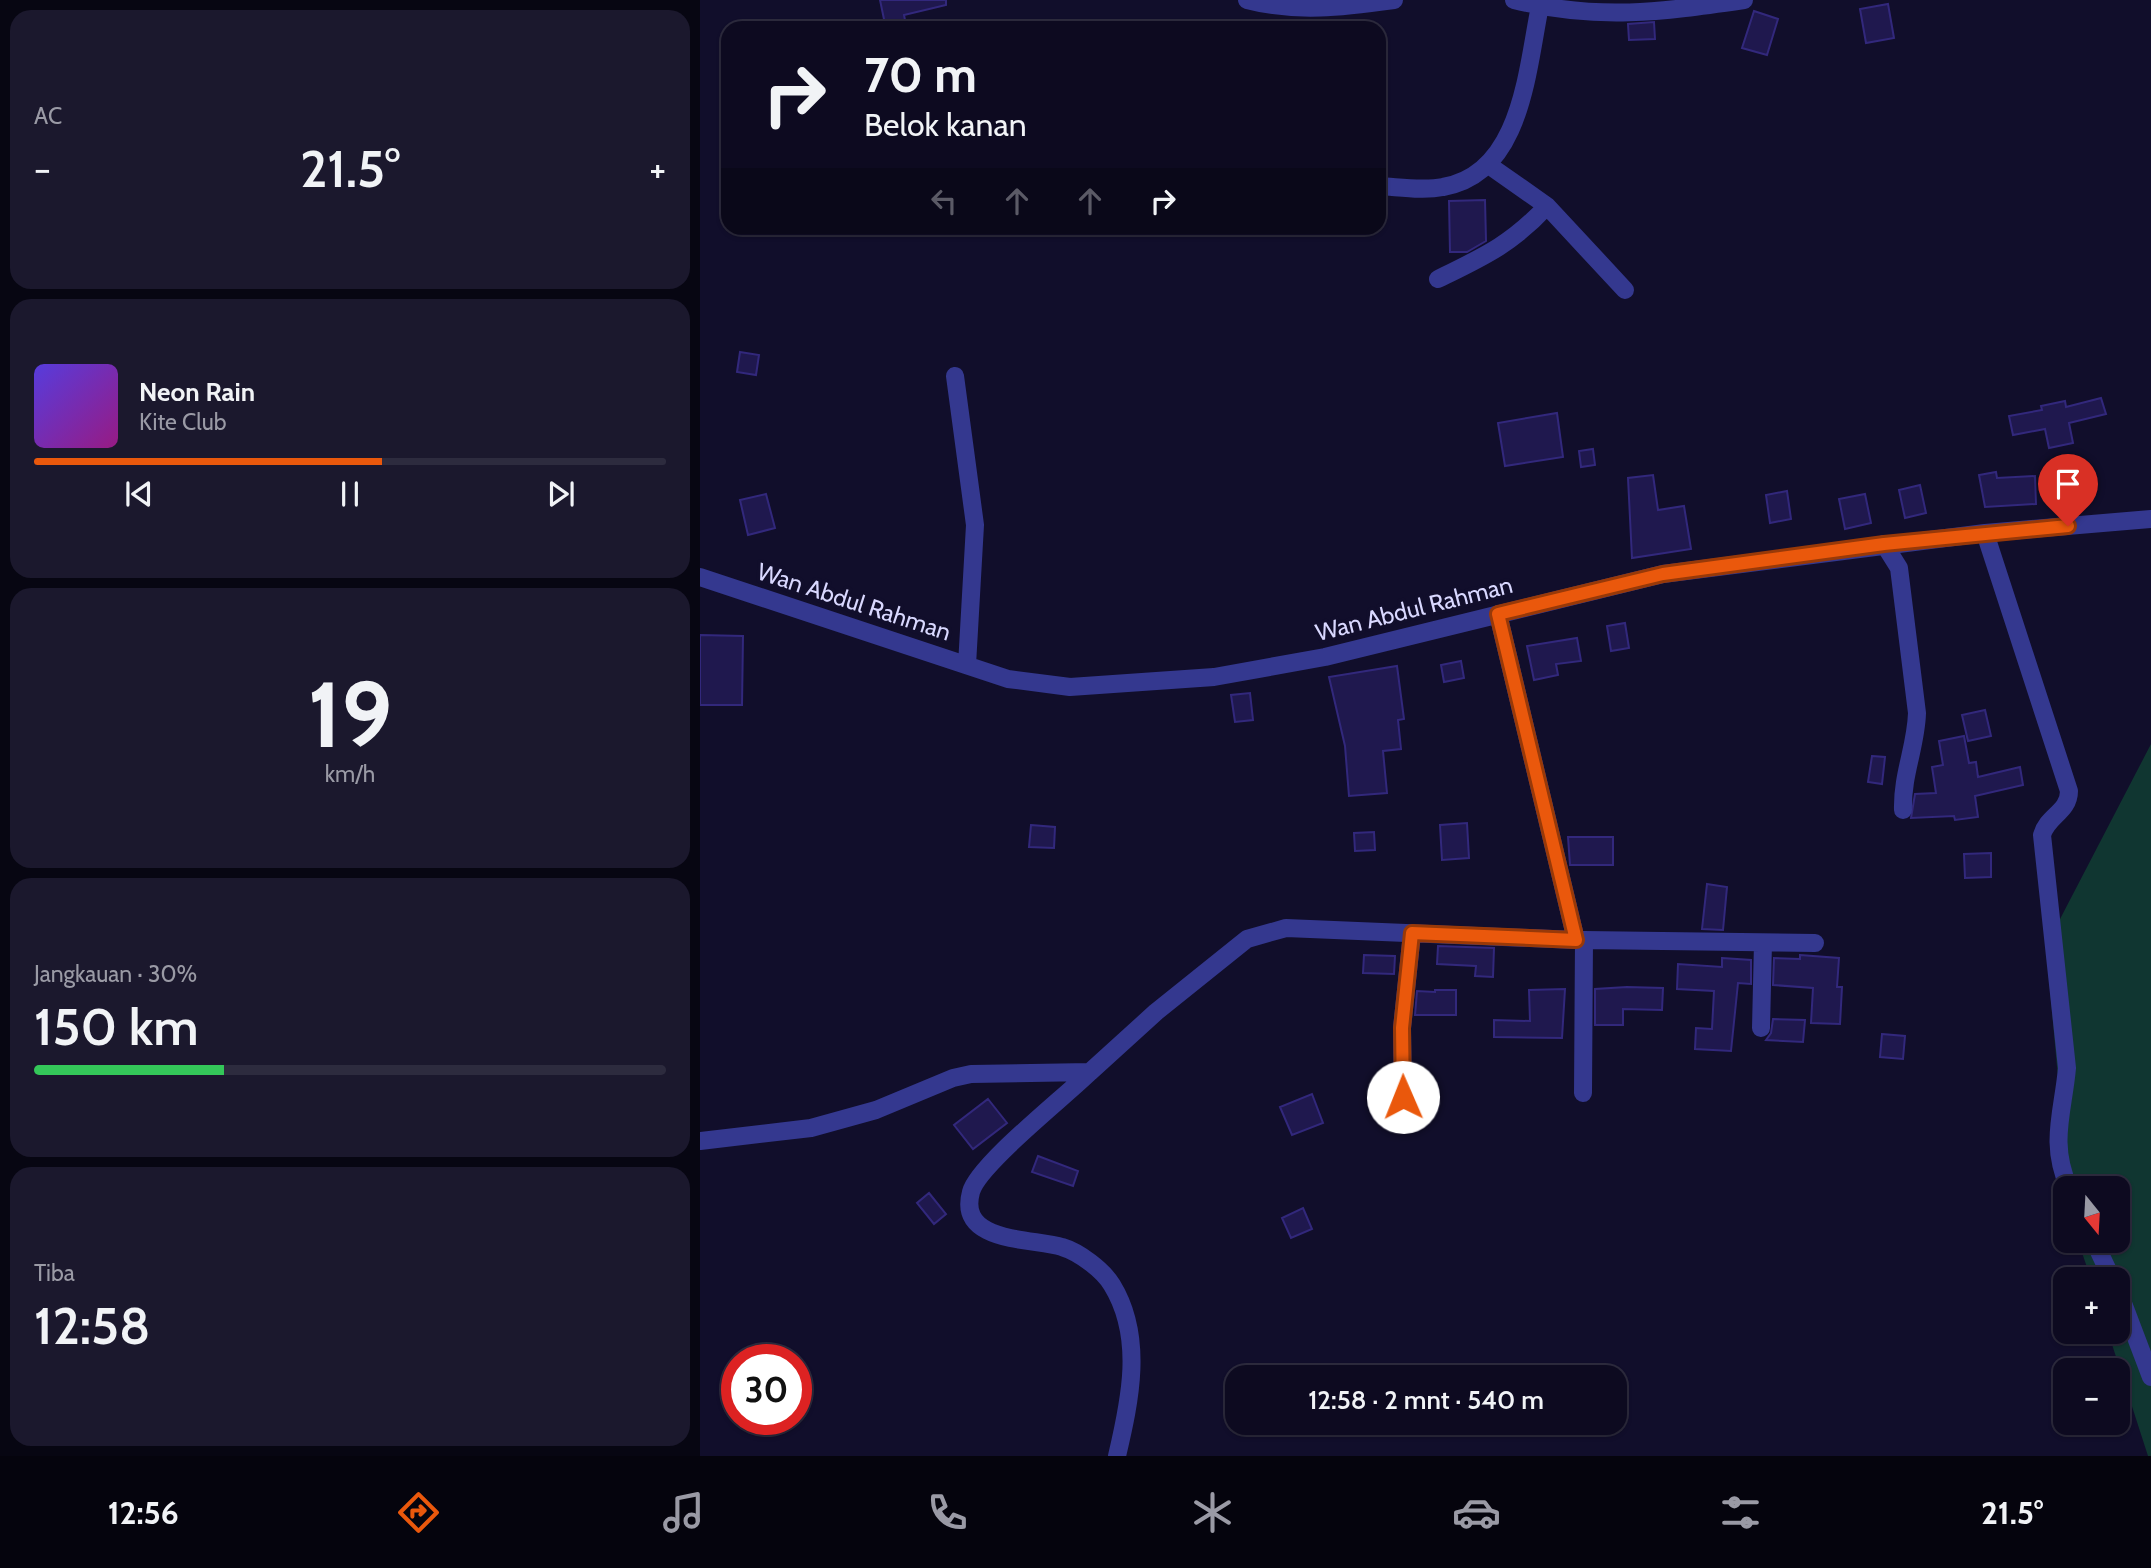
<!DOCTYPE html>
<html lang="id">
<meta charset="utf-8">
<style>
body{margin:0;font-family:Cabin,sans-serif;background:#1b182d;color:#f1f3f6;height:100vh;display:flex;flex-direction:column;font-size:26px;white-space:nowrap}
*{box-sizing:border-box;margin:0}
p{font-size:23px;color:#9a9aa5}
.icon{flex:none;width:38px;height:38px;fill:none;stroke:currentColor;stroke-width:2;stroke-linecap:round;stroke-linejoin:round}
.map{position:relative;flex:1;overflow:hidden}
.details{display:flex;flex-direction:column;gap:10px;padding:10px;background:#070612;width:700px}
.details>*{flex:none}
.hud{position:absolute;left:21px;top:21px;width:665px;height:214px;border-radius:21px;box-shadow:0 2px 5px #0004,0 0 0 2px #2d2b3e;background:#0d0a20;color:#f1f3f6;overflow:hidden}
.needle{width:46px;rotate:162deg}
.buttons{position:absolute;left:1353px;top:1176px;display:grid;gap:14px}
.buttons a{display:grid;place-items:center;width:77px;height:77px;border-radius:14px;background:#0d0a20;box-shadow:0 2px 5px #0004,0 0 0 2px #2d2b3e;font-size:35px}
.speed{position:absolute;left:21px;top:1344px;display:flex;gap:14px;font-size:35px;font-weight:700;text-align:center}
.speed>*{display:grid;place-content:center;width:91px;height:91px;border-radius:50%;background:#0d0a20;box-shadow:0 2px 5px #0004,0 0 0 2px #2d2b3e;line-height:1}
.speed .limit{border:10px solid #d22;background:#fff;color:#111}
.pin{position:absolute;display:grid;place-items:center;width:60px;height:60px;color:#fff;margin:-72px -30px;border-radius:50% 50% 50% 0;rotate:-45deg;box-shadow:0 0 7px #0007}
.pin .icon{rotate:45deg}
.me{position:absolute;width:77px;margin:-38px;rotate:359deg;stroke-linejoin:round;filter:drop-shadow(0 0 5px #0008)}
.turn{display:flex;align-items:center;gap:24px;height:147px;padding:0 28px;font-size:32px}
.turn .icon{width:91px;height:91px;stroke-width:2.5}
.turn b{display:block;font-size:49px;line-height:60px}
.lanes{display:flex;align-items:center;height:66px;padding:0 28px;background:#0003;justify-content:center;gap:35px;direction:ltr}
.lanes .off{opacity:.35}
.big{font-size:52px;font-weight:600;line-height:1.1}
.details .widget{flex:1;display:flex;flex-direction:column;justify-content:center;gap:10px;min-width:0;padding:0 24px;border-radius:21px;background:#1b182d}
.details .dial{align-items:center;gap:0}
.dial b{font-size:91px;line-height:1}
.song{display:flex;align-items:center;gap:21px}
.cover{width:84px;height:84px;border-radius:10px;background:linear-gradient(135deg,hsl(250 70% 55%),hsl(310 70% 35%))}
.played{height:7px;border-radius:4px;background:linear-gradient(90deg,#ea580c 55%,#2d2b3e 55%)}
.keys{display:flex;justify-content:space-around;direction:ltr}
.heat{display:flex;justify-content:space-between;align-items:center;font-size:38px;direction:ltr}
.charge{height:10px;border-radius:5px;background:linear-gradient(90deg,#34c759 30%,#2d2b3e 0)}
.trip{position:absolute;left:525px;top:1365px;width:402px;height:70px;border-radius:21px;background:#0d0a20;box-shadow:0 2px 5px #0004,0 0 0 2px #2d2b3e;font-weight:600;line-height:70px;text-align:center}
.tab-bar{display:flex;height:112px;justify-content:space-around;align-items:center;background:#05040d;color:#9a9aa5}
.tab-bar .icon{width:49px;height:49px}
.tab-bar .selected{color:#ea580c}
.tab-bar b{font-size:32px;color:#f1f3f6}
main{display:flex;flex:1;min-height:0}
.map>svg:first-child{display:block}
</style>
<main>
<section class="details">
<div class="widget"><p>AC</p>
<div class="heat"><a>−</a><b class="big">21.5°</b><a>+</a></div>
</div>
<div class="widget">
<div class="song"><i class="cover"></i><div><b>Neon Rain</b><p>Kite Club</p></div></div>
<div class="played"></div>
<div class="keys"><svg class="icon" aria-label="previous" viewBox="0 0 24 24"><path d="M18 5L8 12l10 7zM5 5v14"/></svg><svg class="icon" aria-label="pause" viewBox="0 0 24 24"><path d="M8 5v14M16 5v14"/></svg><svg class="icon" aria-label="next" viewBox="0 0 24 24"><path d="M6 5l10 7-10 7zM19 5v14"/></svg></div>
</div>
<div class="widget dial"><b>19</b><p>km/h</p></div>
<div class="widget"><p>Jangkauan · 30%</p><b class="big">150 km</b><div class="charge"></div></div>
<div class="widget"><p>Tiba</p><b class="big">12:58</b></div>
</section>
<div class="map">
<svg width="1451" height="1456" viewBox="0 0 1451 1456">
<rect width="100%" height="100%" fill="#110e2b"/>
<path fill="#103631" d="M1451,744V1456H1448L1408,1332H1418V1279H1391L1378,1241H1418V1188H1368L1346,946Z"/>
<path fill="#1f184e" stroke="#32287c" stroke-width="2" d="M180,0H246V5L204,15L205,20L185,24Z
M1188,4L1194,38L1166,43L1160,9Z
M1054,11L1078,19L1067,55L1042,48Z
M954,22L955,39L929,40L928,24Z
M785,200L786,241L767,252H750L749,201Z
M40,352L59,355L56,375L37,372Z
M1401,398L1406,414L1369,423L1373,443L1349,448L1345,429L1313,435L1309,416L1342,410L1341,406L1365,401L1366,407Z
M857,413L863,457L805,466L798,423Z
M893,449L895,465L881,467L879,451Z
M1296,472L1297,478L1335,476L1336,504L1285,507L1279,475Z
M953,475L958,510L984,506L991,549L932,558L928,478Z
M1220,485L1226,513L1205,518L1199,490Z
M1087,491L1091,519L1070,523L1066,495Z
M66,494L75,528L48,535L40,500Z
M1165,494L1171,523L1145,529L1139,499Z
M925,623L929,648L911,651L907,626Z
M0,635L43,636L42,705H0Z
M877,638L881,661L856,664L858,675L834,680L827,646Z
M761,661L764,678L744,682L741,665Z
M697,666L704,719L698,720L701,749L683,751L687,793L649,796L645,746L629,677Z
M550,693L553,720L535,722L531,695Z
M1285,710L1291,736L1268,741L1262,715Z
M1264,736L1269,763L1276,762L1278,777L1320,767L1323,785L1275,796L1278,817L1255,820L1254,816L1211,818L1215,794L1236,793L1232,767L1243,765L1239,741Z
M1172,756L1185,757L1182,784L1168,782Z
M767,823L769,858L742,860L740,825Z
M331,825L355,827L354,848L329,847Z
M674,832L675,850L655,851L654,833Z
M868,837H913V865H870Z
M1291,853V877L1265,878L1264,854Z
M1007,884L1027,887L1023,930L1002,929Z
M738,946L794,948L793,977L775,976L776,966L737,964Z
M664,955L695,956L694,974L663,973Z
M1100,955L1139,958L1137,987H1142L1140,1024L1111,1023L1113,988L1073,985L1074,958L1100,959Z
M1022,958L1051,960V984L1038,983L1031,1051L995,1049L996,1028L1012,1029L1014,991L977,989L978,964L1022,967Z
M927,987L963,988L962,1010L923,1009V1025H895V989Z
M865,989L862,1038L794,1037V1020L830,1021L829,990Z
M735,990H756V1015H715L717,991L735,992Z
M1073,1019L1105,1020L1103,1042L1066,1040L1071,1033Z
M1182,1034L1205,1036L1203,1059L1180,1057Z
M612,1094L623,1123L592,1135L580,1107Z
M288,1099L307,1123L273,1149L254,1125Z
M338,1156L378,1171L373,1186L332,1172Z
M229,1193L246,1214L234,1224L217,1203Z
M603,1208L612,1229L591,1238L582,1218Z"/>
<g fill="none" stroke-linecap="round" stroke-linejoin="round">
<path stroke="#34388f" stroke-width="18" d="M547,0C597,13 643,7 694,0
M814,0C898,21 961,12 1044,0
M790,166L847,206L925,290
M679,186C699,187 723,191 743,187C822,174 827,69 840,6
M738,279C783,257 812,244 847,206
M255,376L275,525L267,665
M1285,533L1369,791C1369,812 1347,816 1342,835L1367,1068C1363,1113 1349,1143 1369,1188
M1184,544L1199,568L1217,713C1216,747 1202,774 1203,810
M0,577L308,679L370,687L514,677L625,657L963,574L1285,533L1451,519
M798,614L876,940H884L883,1093
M884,940L1115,943
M1061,1028L1063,943
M390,1072C366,1096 278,1165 271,1192C257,1244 334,1238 362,1247C379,1252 403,1270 412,1285C444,1337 430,1401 417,1456
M703,1097L702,1028L712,933
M0,1141L111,1128L176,1110L253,1078L271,1074L390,1072L456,1012L547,939L586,928L876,940
M1394,1241L1412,1279
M1418,1290L1451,1377"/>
</g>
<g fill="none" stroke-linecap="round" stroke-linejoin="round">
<defs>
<path id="route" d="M703,1097L702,1028L712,933L876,940L798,614L963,574L1184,544L1368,526"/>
</defs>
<use href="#route" stroke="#983908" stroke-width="18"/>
<use href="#route" stroke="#ea580c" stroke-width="12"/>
</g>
<g text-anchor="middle" stroke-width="7" stroke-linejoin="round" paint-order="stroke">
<g font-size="24" fill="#d9d8ff" stroke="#110e2b">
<text transform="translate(154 602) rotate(18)" y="8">Wan Abdul Rahman</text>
<text transform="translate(714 609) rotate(-14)" y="8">Wan Abdul Rahman</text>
</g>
</g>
</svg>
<div class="buttons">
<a><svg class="needle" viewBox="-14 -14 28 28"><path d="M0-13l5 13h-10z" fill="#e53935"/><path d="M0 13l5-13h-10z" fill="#9a9aa5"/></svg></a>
<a>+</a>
<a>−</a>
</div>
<div class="speed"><div class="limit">30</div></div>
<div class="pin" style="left:1368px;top:526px;background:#d93025"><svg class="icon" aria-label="arrive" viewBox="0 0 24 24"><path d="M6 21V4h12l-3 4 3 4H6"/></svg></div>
<svg class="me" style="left:703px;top:1097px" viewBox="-20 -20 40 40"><circle r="19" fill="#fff"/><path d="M0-13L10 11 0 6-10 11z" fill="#ea580c"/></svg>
<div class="trip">12:58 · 2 mnt · 540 m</div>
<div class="hud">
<div class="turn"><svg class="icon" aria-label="right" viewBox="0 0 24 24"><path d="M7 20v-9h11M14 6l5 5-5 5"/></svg><div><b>70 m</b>Belok kanan</div></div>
<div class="lanes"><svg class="icon off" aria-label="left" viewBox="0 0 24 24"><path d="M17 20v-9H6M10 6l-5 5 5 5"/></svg><svg class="icon off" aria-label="ahead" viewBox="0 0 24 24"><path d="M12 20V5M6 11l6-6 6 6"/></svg><svg class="icon off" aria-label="ahead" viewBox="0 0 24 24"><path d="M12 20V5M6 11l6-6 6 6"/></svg><svg class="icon" aria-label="right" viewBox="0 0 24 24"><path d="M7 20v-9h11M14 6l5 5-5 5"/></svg></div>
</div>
</div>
</main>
<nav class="tab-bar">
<b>12:56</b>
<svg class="icon selected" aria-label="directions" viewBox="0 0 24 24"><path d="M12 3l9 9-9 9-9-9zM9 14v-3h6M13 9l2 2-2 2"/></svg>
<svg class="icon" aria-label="music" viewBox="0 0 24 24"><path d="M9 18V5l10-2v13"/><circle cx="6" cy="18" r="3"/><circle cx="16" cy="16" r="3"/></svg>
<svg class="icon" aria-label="phone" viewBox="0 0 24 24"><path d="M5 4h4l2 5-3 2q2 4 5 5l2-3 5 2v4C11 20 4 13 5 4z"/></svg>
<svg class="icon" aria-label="climate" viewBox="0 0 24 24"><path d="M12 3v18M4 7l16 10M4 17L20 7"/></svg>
<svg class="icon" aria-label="car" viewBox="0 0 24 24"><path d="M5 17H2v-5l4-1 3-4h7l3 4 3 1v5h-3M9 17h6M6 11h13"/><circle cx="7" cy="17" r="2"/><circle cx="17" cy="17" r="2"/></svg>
<svg class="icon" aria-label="filters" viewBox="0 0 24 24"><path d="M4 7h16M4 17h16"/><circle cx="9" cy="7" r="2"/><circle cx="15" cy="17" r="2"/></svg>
<b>21.5°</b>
</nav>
